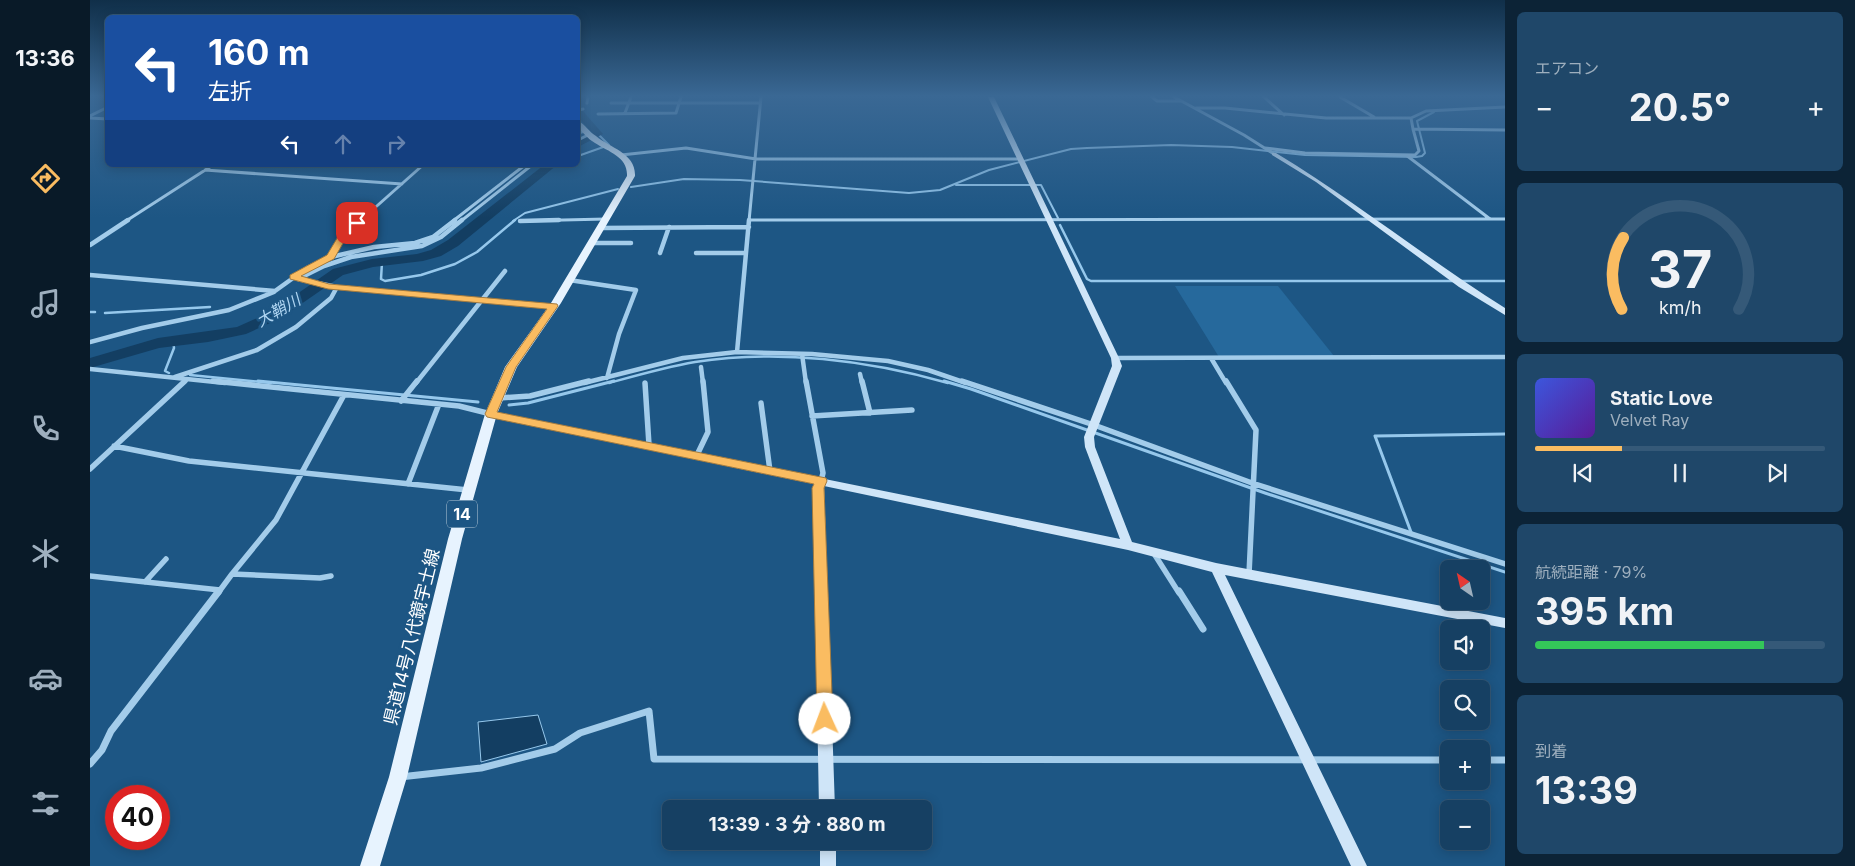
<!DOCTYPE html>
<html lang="ja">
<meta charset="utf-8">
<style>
body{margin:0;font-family:Inter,"Noto Sans JP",sans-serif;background:#1f4769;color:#f1f3f6;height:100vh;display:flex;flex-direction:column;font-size:19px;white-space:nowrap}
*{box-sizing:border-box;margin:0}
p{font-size:16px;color:#9eafbe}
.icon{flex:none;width:28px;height:28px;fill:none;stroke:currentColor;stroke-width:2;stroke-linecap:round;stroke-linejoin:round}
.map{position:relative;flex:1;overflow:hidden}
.details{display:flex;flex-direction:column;gap:12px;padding:12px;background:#0c2336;width:350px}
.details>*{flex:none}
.hud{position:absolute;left:15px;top:15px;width:475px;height:152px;border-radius:8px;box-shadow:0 2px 12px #0003,0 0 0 1px #355978;background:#1a4fa0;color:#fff;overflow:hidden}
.needle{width:32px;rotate:326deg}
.fabs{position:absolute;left:1350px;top:560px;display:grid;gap:10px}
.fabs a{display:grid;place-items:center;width:50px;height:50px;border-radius:8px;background:#164063;box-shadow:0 2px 12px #0003,0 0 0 1px #355978;font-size:25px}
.speed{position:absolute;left:15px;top:785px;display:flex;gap:10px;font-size:25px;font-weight:700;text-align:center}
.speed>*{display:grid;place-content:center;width:65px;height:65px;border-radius:50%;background:#164063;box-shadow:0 2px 12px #0003,0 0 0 1px #355978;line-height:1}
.speed .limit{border:8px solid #d22;background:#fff;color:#111}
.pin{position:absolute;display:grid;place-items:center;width:42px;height:42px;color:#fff;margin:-21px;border-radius:10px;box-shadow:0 2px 8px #0006}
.me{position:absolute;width:55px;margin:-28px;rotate:358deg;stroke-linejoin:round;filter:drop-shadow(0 0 4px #0008)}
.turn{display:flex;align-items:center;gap:18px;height:105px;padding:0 20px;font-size:22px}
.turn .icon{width:65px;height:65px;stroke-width:2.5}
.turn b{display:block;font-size:35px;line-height:42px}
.lanes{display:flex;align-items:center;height:48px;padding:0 20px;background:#0003;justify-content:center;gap:25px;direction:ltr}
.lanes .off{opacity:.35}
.big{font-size:38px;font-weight:700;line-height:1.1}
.details .card{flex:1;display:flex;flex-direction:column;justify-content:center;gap:8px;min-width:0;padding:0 18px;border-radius:8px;background:#1f4769}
.details .dial{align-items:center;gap:0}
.dial svg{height:130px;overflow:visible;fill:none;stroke:#355978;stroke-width:7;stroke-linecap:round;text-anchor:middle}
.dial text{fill:#f1f3f6;stroke:none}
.song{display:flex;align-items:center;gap:15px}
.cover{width:60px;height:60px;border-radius:8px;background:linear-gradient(135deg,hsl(230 70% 55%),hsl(270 70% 35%))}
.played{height:5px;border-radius:2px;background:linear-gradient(90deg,#fabc61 30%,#355978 30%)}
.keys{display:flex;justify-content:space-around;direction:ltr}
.heat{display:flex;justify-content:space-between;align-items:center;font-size:28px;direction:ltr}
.charge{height:8px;border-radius:4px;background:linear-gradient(90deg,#34c759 79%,#355978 0)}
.trip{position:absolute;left:572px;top:800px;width:270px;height:50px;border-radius:8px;background:#164063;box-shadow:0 2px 12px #0003,0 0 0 1px #355978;font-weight:700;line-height:50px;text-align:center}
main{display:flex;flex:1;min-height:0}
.tabs{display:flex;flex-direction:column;width:90px;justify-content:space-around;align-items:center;background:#091a28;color:#9eafbe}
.tabs .icon{width:35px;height:35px}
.tabs .on{color:#fabc61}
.tabs b{font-size:22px;color:#f1f3f6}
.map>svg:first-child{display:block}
</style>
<main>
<nav class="tabs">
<b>13:36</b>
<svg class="icon on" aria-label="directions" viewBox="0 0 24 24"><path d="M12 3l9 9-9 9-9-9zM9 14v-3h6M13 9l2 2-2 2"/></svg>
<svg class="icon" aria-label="music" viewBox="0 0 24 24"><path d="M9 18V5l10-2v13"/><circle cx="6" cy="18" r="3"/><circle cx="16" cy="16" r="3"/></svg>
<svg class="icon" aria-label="phone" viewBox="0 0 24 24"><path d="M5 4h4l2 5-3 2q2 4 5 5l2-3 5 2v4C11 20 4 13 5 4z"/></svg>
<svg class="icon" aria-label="climate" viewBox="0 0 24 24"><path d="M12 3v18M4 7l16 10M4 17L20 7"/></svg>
<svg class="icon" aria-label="car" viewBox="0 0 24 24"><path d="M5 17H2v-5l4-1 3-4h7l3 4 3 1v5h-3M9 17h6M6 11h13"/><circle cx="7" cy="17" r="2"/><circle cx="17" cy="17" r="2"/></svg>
<svg class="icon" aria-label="filters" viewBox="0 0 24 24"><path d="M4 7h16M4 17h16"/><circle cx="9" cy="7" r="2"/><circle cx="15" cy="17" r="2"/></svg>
</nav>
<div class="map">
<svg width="1415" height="866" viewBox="0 0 1415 866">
<rect width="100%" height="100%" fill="#1d5684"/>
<path fill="#26699c" d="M1085,286H1188L1244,356L1129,357Z"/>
<path fill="#133e62" stroke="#96c8ec" d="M448,715L457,744L391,762L388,722Z"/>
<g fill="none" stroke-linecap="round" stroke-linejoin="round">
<path stroke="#96c8ec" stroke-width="2" d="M488,156L519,145L508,134
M866,185H951L968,218
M541,187L594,179L650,180L819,193L850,190L899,170L981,149L997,148L1081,145L1142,147L1215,155L1326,157L1332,156L1335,153L1327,121L1344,112
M423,221L435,213L528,189"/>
<path stroke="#96c8ec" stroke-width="2.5" d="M970,225L997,279L1001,281H1364
M292,262L291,279L295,281L331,275L365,264L387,252L425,220
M1371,281H1415
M0,312H5
M15,313L120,307
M79,373L75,371L84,348L83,341
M100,375L181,383
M519,383C548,375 576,367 605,362C688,349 778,360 858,383"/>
<path stroke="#96c8ec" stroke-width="3" d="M168,381L388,402
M854,381L881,389L1175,493L1415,572
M419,405L438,403L524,381
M1321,532L1285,436L1415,434"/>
<path fill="#133e62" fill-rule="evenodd" d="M488,109L492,110L513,134L488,147V140L502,133L488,117Z
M454,165H467L368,246L351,256L333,261L283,267L253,275L191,318L156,334L118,342L69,348L0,368V358L68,338L147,327L181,312L243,269L282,259L327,254L341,250L358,240Z"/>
<path stroke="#a3ccea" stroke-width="3" d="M1062,97L1067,101H1090
M1084,97L1154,135L1184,154
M1174,97L1194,115
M1250,97L1284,117
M497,103L498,97
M521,103H670
M1106,108H1135L1236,118H1321L1336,111L1415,107
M488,110L493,109
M535,113L541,97
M508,114L586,113L591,97
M0,116L18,107
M0,118L18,119
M1321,118L1323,129L1415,130
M488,133L495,131
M488,140L498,135
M1175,148L1215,153L1325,155L1329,151L1323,129
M531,155L596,148L666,159H930
M1316,155L1400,219
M115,170L312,184
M660,220L1415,219
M36,221L123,165
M270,221L333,165
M363,221L435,165
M371,221L442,165
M430,221L516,219
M659,221L671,97"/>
<path stroke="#a3ccea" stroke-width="4.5" d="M430,221L469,220
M510,228L659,227
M502,243H541
M0,245L38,220
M570,253L579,227
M606,253H656
M241,257L284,247L325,243L343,237L365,220
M0,275L185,291L217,268L241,257L252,237L271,220
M208,279L234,266L261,257L332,246L351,237L372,220
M208,279L247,287L463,307
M479,280L546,290L529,334L517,378
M0,342L52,328L139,310L184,292
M647,352L659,220
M712,354L716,383
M1025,358L1415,357
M1121,358L1136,383
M611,367L613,383
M0,369L135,383
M770,374L772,383
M85,377L167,350L206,327L241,298L247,287
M93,383L96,380
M326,383L415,271
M494,383L593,358L647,352L722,354L798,361L838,370L876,383"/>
<path stroke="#a3ccea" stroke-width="5.5" d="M123,381L369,406L401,414
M716,381L733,473L731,481
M772,381L780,413
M872,381L1004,425L1162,483L1415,564
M1136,381L1166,430L1159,574
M555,383L559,445
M409,398L440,396L499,381
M311,401L327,381
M671,403L680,471
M722,416L822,410
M24,446L99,461L378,490
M607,455L618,432L613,381
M0,469L95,381
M318,484L349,404
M1063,552L1089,593
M142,574L186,520L254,395
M0,576L130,590
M55,582L76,559
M128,593L142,574L230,578L241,576"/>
<path stroke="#a3ccea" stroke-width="7" d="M1089,591L1113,629
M1391,760H1415
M0,764L12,750L21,731L129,591
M310,777L391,768L465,749L490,733L559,711L564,759L1359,760"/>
<path fill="#cfe5f8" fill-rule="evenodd" d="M898,97H904L1029,358L1032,366L1004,437L1005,447L1042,542L1126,563L1415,618V628L1135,575L1277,866H1261L1122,572L1038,550L734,486L745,809H729L723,487L724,484L401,417L396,414L401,411L1030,539L995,447L994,437L1022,366L1021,358Z
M1182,153H1186C1265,201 1337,259 1415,308V315L1369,287L1226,182L1182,155Z
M730,841H746V866H730Z"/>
<path fill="#e7f3fe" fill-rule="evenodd" d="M488,121C495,124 499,132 506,136C520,148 546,153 545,176L471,303L427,367L407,414L372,539L317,777L290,866H270L299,777L358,539L395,414L415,367L461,303L537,176C538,157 519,152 505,143C498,139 493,133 488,127Z"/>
</g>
<linearGradient id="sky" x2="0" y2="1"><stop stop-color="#102f49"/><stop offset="0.44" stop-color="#3a6894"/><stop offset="1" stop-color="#3a6894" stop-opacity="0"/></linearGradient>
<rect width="1415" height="218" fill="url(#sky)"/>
<path fill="#fabc61" stroke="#a27a3f" d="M264,222L271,223L256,238L244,259L211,276L239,284L467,304L468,306L426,367L407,412L736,478L737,481L734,488L743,719L741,725L735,727L730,725L727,719L722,488L724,484L397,417L395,414L416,367L457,309L238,289L200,279V275L237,255L249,235Z"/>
<g text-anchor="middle" stroke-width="5" stroke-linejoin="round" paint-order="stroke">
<g font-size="16" font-style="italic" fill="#afd5f2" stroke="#1d5684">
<text transform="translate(188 310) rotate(-30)" y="6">大鞘川</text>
</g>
<rect fill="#1d5684" stroke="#bbccda" stroke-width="1" x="357" y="500.5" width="30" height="27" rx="4"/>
<g font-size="16" font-weight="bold" fill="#fff">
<text x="372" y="520">14</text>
</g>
<g font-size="18" fill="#fff" stroke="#1d5684">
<text transform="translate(322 637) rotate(-76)" y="6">県道14号八代鏡宇土線</text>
</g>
</g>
</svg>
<div class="fabs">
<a><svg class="needle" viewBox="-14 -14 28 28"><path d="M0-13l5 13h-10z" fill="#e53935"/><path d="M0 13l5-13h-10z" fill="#9eafbe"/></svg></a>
<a><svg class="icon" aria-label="sound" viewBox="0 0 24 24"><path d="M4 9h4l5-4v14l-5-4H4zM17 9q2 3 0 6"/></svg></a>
<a><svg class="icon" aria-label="search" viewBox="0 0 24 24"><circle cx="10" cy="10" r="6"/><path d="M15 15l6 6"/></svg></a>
<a>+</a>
<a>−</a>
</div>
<div class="speed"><div class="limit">40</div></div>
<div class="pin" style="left:267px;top:223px;background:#d93025"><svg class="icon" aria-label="arrive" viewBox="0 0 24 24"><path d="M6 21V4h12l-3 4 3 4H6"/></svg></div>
<svg class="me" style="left:735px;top:719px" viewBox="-20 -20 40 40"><circle r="19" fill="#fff"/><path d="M0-13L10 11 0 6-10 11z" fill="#fabc61"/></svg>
<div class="trip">13:39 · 3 分 · 880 m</div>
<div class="hud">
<div class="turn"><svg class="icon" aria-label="left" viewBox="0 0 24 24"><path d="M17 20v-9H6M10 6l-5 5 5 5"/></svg><div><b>160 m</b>左折</div></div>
<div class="lanes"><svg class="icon" aria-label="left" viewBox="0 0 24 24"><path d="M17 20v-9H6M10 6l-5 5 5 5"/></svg><svg class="icon off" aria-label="ahead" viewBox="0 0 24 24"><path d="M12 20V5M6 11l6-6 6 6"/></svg><svg class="icon off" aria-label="right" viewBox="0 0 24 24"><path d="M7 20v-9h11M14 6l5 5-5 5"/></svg></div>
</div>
</div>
<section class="details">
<div class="card"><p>エアコン</p>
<div class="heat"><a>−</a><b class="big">20.5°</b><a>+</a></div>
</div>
<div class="card dial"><svg viewBox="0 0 100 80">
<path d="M14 69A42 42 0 1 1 86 69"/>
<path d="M14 69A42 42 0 0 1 15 25" stroke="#fabc61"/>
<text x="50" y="56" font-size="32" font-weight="700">37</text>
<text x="50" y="72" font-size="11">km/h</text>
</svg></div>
<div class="card">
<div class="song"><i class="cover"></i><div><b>Static Love</b><p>Velvet Ray</p></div></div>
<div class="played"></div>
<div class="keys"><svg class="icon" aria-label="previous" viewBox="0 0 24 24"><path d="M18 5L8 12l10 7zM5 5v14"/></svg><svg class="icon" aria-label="pause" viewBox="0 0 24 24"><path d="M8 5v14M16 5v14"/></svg><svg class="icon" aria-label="next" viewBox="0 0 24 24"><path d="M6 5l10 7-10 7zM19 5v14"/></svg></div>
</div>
<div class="card"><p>航続距離 · 79%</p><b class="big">395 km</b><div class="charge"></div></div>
<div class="card"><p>到着</p><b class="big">13:39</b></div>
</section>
</main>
